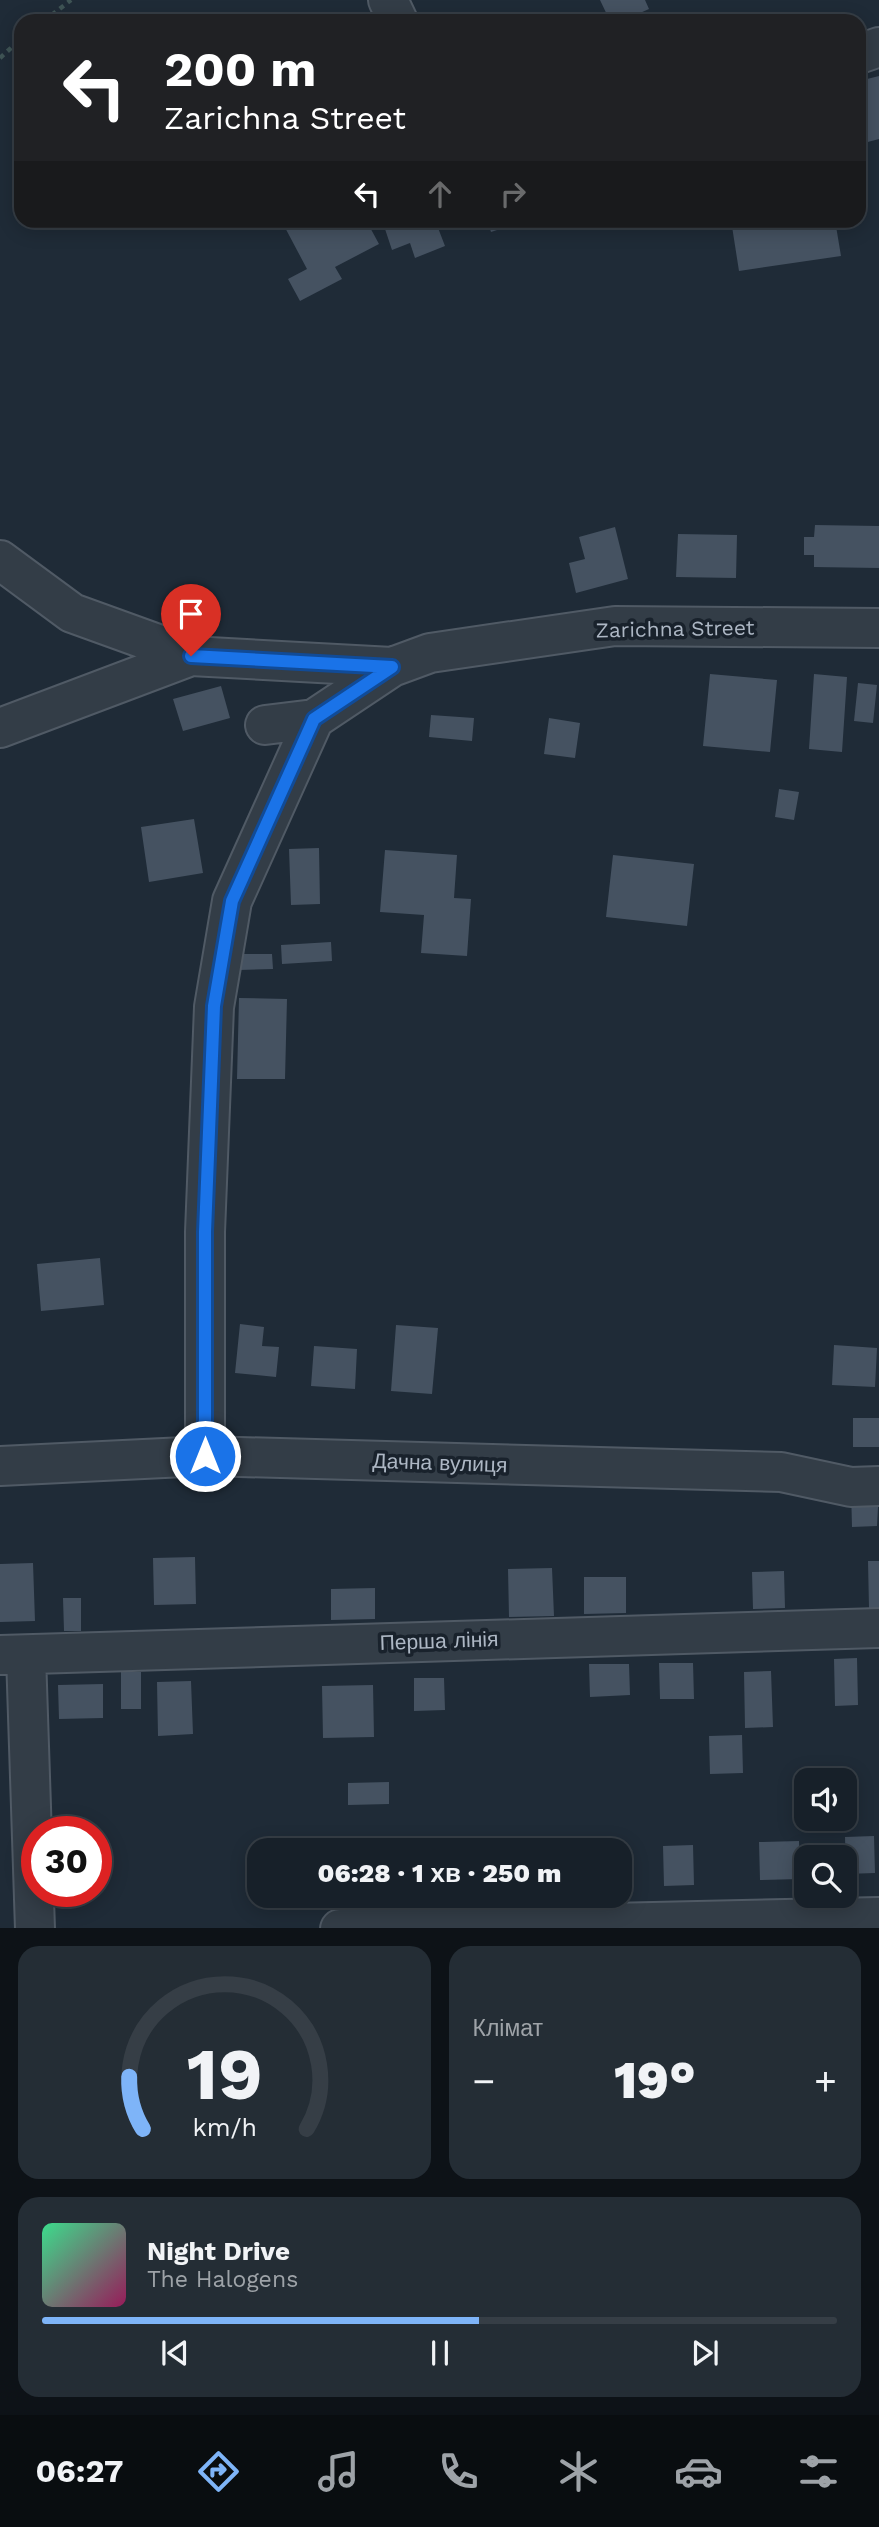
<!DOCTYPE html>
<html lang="uk">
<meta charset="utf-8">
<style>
body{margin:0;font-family:"Work Sans",sans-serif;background:#242d35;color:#f1f3f6;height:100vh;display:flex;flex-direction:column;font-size:26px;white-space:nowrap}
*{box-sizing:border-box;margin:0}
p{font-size:23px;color:#9ea3a8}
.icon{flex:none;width:38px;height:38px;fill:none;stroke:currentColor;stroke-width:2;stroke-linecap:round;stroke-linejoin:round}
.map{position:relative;height:1928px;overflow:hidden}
.side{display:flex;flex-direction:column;gap:18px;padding:18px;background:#0d1217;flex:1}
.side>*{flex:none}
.top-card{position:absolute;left:14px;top:14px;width:852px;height:214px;border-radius:21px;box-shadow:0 4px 18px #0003,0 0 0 2px #363e46;background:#202124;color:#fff;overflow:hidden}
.tools{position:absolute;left:794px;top:1768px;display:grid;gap:14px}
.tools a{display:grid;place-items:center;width:63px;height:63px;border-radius:14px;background:#172029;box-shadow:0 4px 18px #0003,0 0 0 2px #363e46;font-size:35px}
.speed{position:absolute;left:21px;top:1816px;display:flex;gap:14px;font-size:35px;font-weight:700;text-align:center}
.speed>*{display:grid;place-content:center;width:91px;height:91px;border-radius:50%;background:#172029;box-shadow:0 4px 18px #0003,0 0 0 2px #363e46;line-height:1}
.speed .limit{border:10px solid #d22;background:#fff;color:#111}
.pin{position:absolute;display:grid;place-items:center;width:60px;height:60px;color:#fff;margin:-72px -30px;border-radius:50% 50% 50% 0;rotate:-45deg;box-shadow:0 0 7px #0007}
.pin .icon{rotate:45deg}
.me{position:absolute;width:77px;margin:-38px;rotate:0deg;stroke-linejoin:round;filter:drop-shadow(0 0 5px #0008)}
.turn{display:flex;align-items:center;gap:24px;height:147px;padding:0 35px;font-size:32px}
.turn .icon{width:91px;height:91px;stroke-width:2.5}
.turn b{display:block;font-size:49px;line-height:60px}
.lanes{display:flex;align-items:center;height:66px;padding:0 35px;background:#0003;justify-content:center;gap:35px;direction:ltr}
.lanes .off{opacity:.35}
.big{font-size:52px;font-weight:800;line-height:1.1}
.side .card{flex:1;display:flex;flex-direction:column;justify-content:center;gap:10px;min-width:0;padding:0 24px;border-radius:21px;background:#242d35}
.side .dial{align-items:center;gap:0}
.dial svg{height:182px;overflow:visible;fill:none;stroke:#363e46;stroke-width:7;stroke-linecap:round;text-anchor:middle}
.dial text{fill:#f1f3f6;stroke:none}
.song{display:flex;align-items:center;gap:21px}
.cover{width:84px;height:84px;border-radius:10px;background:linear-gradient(135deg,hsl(150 70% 55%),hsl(330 70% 35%))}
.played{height:7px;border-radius:4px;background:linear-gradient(90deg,#7eb4f8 55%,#363e46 55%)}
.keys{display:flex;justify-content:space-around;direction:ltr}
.heat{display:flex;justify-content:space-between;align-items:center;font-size:38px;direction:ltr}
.side .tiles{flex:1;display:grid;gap:18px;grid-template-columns:1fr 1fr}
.card:last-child{grid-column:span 2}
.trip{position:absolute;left:247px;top:1838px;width:385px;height:70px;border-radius:21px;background:#172029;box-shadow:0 4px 18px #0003,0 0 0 2px #363e46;font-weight:800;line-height:70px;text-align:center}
.tab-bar{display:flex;height:112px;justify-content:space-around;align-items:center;background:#090d10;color:#9ea3a8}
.tab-bar .icon{width:49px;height:49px}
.tab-bar .current{color:#7eb4f8}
.tab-bar b{font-size:32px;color:#f1f3f6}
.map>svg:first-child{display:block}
</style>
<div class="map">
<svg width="879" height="1929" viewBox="0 0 879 1929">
<rect width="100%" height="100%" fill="#1f2b37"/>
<path fill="#455261" d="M600,0H645L649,9L640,13L644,21H610Z
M879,76V139L864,143L859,128V81Z
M281,220H366L379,244L335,267L342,279L300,301L288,279L307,269Z
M382,220H435L445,246L415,258L410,243L392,250Z
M487,220H525V221L491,232Z
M731,220H760V223L780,220H835L841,256L739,271Z
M815,525L879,526V568L814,567V555H804V537H814Z
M615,527L628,579L576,593L569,563L585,559L579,537Z
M678,534L737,535L736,578L676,577Z
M710,674L777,680L770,752L703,746Z
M814,674L847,677L842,752L809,749Z
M858,683L877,685L873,723L854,721Z
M221,686L230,718L183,731L173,699Z
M431,715L474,718L472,741L429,737Z
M549,718L580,723L575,758L544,754Z
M779,789L799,792L794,820L775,817Z
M194,819L203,873L149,882L141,827Z
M319,848L320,904L291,905L289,849Z
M385,850L457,855L454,898L471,899L467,956L421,953L424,915L380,912Z
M613,855L694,864L687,926L606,917Z
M331,942L332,961L282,964L281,945Z
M239,954H272L273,969L239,970Z
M239,998L287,999L285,1079H237Z
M100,1258L104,1305L41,1311L37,1264Z
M240,1324L264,1327L262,1346L279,1347L276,1377L235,1373Z
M396,1325L438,1328L432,1394L391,1391Z
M834,1345L877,1348L875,1387L832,1385Z
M314,1346L357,1349L355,1389L311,1386Z
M853,1418H879V1447H853Z
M879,1488L877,1526L852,1527L851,1489Z
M195,1557L196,1604L154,1605L153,1558Z
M868,1561H879V1608H869Z
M33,1563L35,1621L0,1622V1564Z
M552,1568L554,1616L509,1617L508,1569Z
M784,1571L785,1608L753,1609L752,1572Z
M584,1577H626V1613L584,1614Z
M375,1588V1619L331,1620V1589Z
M63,1598H81V1631H64Z
M857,1658L858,1705L835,1706L834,1659Z
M659,1663H693L694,1699H660Z
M589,1664H629L630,1695L590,1697Z
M771,1671L773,1727L745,1728L744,1672Z
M121,1672H141V1709H121Z
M414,1678H444L445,1710L414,1711Z
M191,1681L193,1734L158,1736L157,1682Z
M103,1684V1718L59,1719L58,1685Z
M373,1685L374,1737L323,1738L322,1686Z
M742,1735L743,1773L710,1774L709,1736Z
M389,1782V1804L348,1805V1783Z
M874,1836L875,1873L846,1874L845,1837Z
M799,1841L800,1879L760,1880L759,1842Z
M693,1845L694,1885L664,1886L663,1846Z
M620,1851H629L630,1886H620Z
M250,1871H259V1888H251Z"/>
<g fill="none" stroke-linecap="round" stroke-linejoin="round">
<defs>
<path id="minor" d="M388,0L398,21
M859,54L879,47
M0,560L72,613L191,656
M265,725L314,719
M0,728L191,656L392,667L430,653L615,626L879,628
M205,1456V1232L214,1007L232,901L314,719L392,667
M0,1466L205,1456L781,1472L851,1487L879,1486
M0,1655L879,1628
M26,1655L35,1929
M340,1929L879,1917"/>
</defs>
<use href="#minor" stroke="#505a65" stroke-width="42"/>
<path stroke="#3f5455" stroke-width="4.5" stroke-dasharray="5 5" stroke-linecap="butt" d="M44,21L71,0
M0,58L21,39"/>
<use href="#minor" stroke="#333d47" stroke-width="38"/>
</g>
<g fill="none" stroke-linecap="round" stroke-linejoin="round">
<defs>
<path id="route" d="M191,656L392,667L314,719L232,901L214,1006L205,1232V1456"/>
</defs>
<use href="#route" stroke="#114b97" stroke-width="18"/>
<use href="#route" stroke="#1a73e8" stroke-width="12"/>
</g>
<g text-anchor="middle" stroke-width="7" stroke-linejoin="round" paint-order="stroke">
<g font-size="21" fill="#adb7c4" stroke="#19222c">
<text transform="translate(675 629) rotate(-1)" y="7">Zarichna Street</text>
<text transform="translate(440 1463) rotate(2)" y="7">Дачна вулиця</text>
<text transform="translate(439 1641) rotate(-2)" y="7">Перша лінія</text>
</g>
</g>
</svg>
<div class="tools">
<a><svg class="icon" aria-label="sound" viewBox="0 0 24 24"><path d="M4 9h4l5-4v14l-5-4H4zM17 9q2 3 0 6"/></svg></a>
<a><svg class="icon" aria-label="search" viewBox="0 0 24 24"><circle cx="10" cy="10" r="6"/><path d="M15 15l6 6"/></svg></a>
</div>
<div class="speed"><div class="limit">30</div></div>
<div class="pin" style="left:191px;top:656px;background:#d93025"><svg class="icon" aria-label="arrive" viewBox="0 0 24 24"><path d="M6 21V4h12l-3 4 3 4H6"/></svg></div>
<svg class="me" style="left:205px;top:1456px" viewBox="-20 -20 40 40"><circle r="17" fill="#1a73e8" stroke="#fff" stroke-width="3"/><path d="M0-11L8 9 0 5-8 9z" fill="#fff"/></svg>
<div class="trip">06:28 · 1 хв · 250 m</div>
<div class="top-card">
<div class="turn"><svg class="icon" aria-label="left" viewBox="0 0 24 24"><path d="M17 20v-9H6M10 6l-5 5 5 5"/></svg><div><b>200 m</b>Zarichna Street</div></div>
<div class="lanes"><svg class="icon" aria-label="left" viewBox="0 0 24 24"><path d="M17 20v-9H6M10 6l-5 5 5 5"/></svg><svg class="icon off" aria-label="ahead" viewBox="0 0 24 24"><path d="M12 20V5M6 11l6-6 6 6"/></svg><svg class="icon off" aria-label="right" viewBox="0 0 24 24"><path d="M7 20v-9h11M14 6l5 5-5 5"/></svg></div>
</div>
</div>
<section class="side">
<div class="tiles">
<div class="card dial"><svg viewBox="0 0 100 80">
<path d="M14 69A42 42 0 1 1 86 69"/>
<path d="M14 69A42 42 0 0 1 8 46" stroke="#7eb4f8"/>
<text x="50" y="56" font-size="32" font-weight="700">19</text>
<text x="50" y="72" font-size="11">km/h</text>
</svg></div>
<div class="card"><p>Клімат</p>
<div class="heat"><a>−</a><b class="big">19°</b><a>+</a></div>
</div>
<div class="card">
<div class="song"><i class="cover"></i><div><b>Night Drive</b><p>The Halogens</p></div></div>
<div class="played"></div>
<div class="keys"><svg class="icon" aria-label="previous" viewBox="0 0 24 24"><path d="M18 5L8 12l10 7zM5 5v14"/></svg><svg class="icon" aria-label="pause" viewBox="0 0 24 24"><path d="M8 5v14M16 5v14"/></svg><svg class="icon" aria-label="next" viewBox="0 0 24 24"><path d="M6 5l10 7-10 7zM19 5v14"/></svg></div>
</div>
</div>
</section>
<nav class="tab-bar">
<b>06:27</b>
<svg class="icon current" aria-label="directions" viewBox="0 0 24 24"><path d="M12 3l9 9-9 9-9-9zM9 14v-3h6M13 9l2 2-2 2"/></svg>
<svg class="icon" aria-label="music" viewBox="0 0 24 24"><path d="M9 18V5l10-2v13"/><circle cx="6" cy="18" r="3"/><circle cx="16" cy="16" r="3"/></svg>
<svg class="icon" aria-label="phone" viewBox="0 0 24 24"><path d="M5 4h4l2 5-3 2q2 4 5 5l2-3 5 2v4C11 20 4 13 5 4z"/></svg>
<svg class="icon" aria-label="climate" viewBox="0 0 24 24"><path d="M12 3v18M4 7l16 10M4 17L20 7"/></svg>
<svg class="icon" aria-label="car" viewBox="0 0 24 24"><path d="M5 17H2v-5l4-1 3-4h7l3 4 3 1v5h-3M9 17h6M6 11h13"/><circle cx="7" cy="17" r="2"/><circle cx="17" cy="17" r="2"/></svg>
<svg class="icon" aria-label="filters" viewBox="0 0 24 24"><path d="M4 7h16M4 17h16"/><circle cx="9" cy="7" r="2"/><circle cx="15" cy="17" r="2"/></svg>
</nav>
